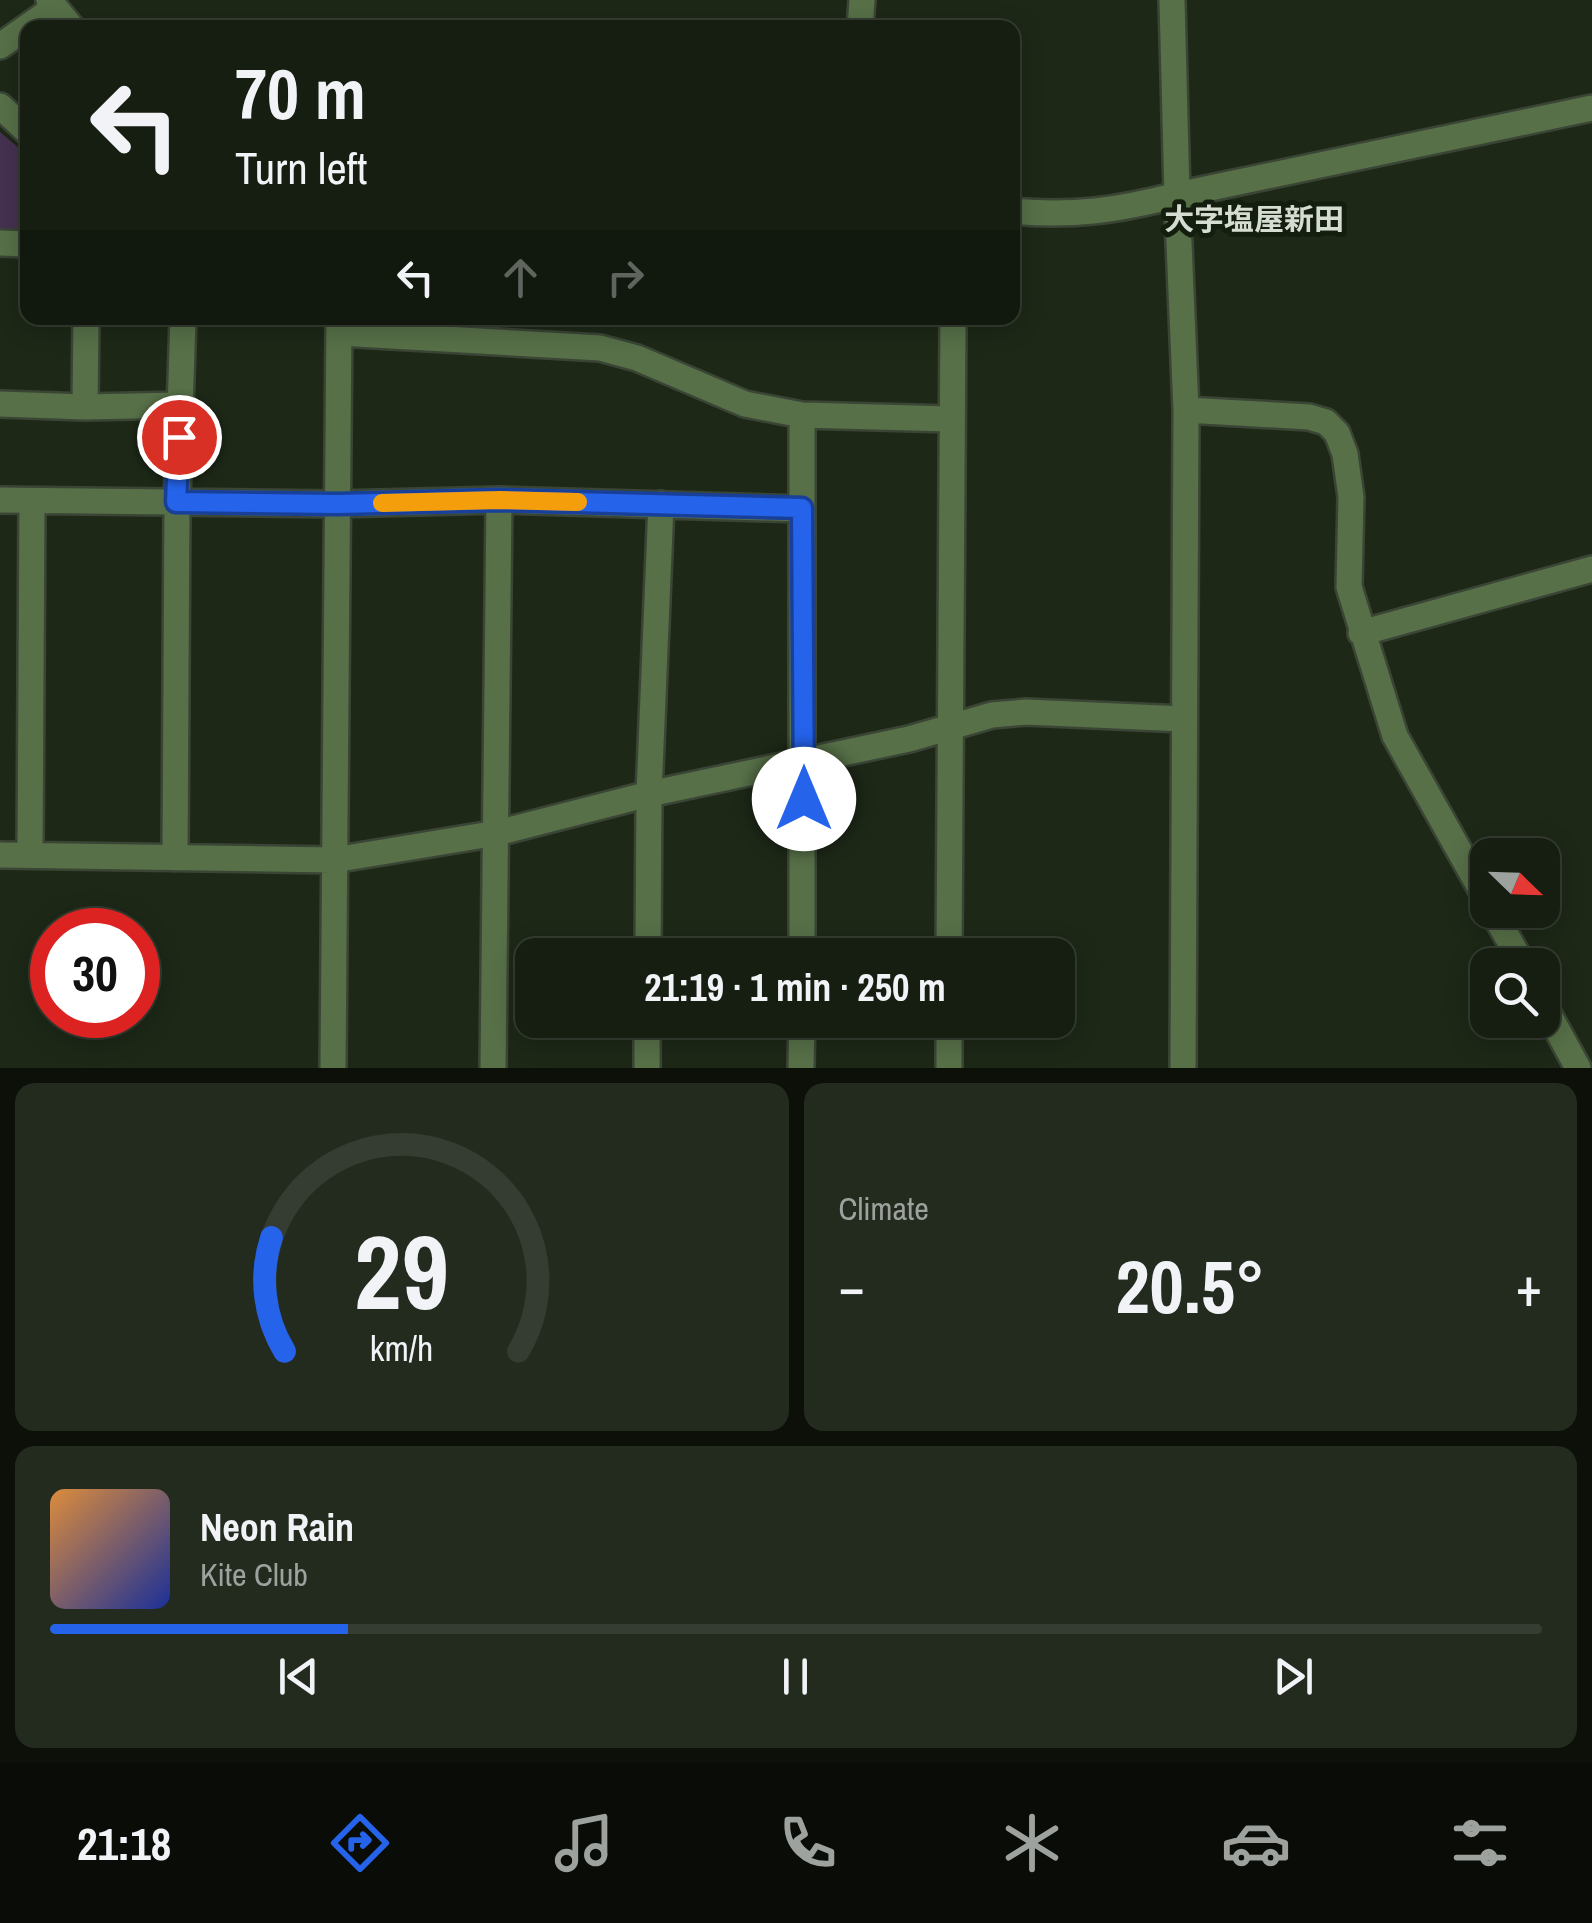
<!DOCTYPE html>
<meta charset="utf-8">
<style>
body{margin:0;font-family:"Archivo Narrow","Noto Sans JP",sans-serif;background:#232b1f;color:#f1f3f6;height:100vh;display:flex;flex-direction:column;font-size:38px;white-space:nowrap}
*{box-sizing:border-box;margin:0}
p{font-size:32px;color:#9ea29f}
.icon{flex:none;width:55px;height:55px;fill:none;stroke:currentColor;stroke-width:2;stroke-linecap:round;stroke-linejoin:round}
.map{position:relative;height:1068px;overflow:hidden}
.sheet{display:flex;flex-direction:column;gap:15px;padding:15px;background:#0c1009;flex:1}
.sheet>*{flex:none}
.top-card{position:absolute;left:20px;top:20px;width:1000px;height:305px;border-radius:20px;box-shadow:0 5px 25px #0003,0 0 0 2px #353c31;background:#161e11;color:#f1f3f6;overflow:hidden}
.needle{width:65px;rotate:113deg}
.controls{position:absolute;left:1470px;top:838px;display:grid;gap:20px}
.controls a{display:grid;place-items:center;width:90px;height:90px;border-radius:20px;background:#161e11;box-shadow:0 5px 25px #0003,0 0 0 2px #353c31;font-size:50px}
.speed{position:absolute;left:30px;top:908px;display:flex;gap:20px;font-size:50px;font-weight:700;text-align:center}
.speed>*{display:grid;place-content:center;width:130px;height:130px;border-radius:50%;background:#161e11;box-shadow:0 5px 25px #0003,0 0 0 2px #353c31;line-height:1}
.speed .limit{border:15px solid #d22;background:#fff;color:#111}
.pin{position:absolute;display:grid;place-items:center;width:85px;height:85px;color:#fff;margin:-42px;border:5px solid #fff;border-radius:50%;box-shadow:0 2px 10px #0007}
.me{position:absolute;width:110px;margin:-55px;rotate:0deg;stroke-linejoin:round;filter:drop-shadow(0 0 8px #0008)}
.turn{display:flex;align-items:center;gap:35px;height:210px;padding:0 50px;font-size:45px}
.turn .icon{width:130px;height:130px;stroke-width:2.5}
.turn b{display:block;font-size:70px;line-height:85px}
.lanes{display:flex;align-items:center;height:95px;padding:0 50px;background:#0003;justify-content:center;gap:50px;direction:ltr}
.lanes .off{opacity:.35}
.big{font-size:75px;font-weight:700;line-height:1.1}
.sheet .tile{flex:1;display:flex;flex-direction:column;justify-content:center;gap:15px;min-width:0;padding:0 35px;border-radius:20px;background:#232b1f}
.sheet .dial{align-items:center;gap:0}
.dial svg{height:260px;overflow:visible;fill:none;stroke:#353c31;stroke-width:7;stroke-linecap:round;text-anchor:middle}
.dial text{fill:#f1f3f6;stroke:none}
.song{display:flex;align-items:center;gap:30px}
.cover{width:120px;height:120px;border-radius:15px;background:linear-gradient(135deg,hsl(30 70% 55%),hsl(230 70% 35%))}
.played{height:10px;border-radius:5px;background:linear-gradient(90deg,#2563eb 20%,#353c31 20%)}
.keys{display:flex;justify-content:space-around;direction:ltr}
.heat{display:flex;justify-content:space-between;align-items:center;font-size:55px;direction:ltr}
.sheet .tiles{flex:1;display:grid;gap:15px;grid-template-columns:1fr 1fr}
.tile:last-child{grid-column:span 2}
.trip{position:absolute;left:515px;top:938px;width:560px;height:100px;border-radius:20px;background:#161e11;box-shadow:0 5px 25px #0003,0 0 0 2px #353c31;font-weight:700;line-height:100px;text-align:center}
.menu{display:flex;height:160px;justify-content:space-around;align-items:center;background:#090c07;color:#9ea29f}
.menu .icon{width:70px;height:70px}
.menu .active{color:#2563eb}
.menu b{font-size:45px;color:#f1f3f6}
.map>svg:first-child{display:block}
</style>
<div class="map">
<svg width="1592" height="1068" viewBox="0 0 1592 1068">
<rect width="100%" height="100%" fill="#1d2817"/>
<path fill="#453150" d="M0,132L27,155V231H0Z"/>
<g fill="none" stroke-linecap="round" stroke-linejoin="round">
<defs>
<path id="minor" d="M49,0L72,28
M1172,0L1177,195L1592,108
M860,28L862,0
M0,46L54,8
M0,106L28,132
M1012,211C1072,217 1119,210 1177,195L1186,410L1183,1068
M0,243L28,244
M339,333L600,348L637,358L745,404L802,415
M0,404L85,407L180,405
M85,407L86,318
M1186,410L1309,417L1326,422L1337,433L1345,454L1351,497L1349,587L1395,736L1488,902
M0,500L338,504L499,500L802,509
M1361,633L1592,569
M0,855L334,860L497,833L649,794L909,739L992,715L1026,712L1184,719
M30,855L32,501
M175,858L177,503L183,318
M1492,910L1523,965
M648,955L649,794L661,504
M802,955V415L951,419
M949,955L953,318
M1542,1002L1578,1068
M333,1068L339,318
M493,1068L499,500
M647,1068V1020
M801,1068L802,1020
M949,1068V1020"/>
</defs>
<use href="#minor" stroke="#3a4535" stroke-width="30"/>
<use href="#minor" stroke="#577048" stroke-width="25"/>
</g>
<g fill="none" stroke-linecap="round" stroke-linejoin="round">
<defs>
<path id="route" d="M179,437L176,502L338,504L500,500L802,508L804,799"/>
</defs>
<use href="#route" stroke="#184099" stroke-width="25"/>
<use href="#route" stroke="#2563eb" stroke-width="18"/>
<path stroke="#f59e0b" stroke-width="18" d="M382,503L500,500L578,502"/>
</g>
<g text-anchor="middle" stroke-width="10" stroke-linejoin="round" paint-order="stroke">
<g font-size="30" font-weight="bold" fill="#d5dcd1" stroke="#141e0e">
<text x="1254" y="230">大字塩屋新田</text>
</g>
</g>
</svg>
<div class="controls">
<a><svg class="needle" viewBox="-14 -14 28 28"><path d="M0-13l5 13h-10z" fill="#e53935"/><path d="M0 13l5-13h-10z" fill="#9ea29f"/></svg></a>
<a><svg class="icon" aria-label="search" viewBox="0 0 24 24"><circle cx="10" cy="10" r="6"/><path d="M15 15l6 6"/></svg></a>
</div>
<div class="speed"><div class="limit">30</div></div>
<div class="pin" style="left:179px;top:437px;background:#d93025"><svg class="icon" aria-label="arrive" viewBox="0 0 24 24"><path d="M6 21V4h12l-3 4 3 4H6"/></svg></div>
<svg class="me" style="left:804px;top:799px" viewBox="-20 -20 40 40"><circle r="19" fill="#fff"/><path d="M0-13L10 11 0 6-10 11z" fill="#2563eb"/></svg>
<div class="trip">21:19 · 1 min · 250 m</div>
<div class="top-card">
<div class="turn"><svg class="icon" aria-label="left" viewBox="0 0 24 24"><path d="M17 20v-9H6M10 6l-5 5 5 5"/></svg><div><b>70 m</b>Turn left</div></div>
<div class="lanes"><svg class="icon" aria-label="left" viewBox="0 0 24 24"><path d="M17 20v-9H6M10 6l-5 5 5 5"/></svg><svg class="icon off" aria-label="ahead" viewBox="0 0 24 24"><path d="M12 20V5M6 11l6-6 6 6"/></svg><svg class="icon off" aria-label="right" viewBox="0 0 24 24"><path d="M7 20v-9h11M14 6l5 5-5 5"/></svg></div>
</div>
</div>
<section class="sheet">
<div class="tiles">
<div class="tile dial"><svg viewBox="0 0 100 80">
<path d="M14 69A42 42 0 1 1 86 69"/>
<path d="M14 69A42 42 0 0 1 10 34" stroke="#2563eb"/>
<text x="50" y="56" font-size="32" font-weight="700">29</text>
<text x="50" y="72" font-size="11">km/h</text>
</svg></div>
<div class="tile"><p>Climate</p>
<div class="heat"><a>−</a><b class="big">20.5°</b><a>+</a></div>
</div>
<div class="tile">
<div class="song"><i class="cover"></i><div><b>Neon Rain</b><p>Kite Club</p></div></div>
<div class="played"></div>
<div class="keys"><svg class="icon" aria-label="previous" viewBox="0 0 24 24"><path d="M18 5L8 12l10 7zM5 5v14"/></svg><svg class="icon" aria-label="pause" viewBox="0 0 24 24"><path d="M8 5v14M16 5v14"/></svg><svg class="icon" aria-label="next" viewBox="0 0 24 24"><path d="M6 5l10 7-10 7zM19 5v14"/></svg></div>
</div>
</div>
</section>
<nav class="menu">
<b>21:18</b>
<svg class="icon active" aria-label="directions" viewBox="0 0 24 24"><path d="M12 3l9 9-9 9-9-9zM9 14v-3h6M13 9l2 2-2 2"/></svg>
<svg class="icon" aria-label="music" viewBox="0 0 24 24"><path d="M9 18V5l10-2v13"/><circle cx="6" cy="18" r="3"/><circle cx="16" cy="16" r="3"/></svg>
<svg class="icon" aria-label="phone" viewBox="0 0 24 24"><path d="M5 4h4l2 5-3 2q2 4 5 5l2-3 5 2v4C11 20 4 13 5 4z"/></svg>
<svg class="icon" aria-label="climate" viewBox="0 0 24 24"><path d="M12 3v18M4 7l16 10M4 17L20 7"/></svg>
<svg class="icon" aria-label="car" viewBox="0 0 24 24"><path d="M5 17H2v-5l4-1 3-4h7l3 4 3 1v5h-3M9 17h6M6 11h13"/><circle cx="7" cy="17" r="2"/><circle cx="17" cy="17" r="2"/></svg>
<svg class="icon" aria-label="filters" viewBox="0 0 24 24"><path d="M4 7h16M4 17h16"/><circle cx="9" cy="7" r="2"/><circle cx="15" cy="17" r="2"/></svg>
</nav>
